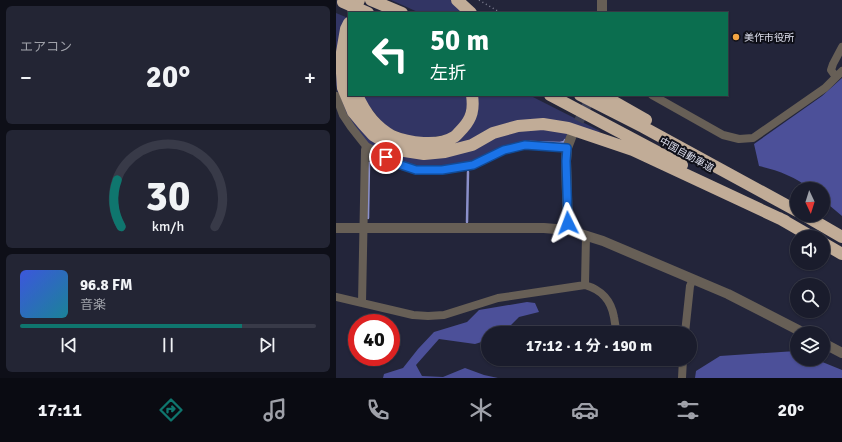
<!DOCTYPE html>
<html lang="ja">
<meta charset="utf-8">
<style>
body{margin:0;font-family:Signika,"Noto Sans JP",sans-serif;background:#232534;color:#f1f3f6;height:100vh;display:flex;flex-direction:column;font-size:15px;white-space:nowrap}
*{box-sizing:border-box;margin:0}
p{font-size:13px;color:#9fa1a9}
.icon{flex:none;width:22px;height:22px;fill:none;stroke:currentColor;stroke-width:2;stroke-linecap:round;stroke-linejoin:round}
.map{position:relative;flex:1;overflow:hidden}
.side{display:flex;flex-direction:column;gap:6px;padding:6px;background:#0e0f18;width:336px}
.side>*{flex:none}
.guide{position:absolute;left:12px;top:12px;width:380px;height:84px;border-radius:0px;box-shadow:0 1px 3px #0004,0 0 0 1px #383a48;background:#0b6e4f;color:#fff;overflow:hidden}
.needle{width:26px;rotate:176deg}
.buttons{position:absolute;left:454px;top:182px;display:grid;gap:8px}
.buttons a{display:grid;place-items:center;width:40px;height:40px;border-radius:50%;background:#1a1c2c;box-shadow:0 1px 3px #0004,0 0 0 1px #383a48;font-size:20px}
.speed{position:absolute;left:12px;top:314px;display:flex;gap:8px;font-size:20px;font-weight:700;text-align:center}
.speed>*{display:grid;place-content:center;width:52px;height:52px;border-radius:50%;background:#1a1c2c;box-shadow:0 1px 3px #0004,0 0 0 1px #383a48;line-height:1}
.speed .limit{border:6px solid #d22;background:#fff;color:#111}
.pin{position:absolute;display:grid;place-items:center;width:34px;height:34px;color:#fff;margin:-17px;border:2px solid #fff;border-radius:50%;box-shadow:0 1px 4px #0007}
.me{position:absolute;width:44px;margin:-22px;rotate:357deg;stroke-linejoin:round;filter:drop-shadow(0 0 3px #0008)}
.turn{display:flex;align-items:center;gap:14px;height:84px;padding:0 16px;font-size:18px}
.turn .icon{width:52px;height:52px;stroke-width:2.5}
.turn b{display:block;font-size:28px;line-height:34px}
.big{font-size:30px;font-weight:700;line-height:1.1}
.side .card{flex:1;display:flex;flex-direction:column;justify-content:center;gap:6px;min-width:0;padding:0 14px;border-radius:6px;background:#232534}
.side .dial{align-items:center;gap:0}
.dial svg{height:104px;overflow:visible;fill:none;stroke:#383a48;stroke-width:7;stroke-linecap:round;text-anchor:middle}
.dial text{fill:#f1f3f6;stroke:none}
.song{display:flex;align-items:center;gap:12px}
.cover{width:48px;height:48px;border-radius:6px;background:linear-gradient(135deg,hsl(230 70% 55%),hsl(190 70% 35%))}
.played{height:4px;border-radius:2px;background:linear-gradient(90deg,#0f766e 75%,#383a48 75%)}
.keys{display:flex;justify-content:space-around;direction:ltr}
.heat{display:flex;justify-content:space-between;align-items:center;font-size:22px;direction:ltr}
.trip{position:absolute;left:145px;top:326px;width:216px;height:40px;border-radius:20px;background:#1a1c2c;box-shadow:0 1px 3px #0004,0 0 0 1px #383a48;font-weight:700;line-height:40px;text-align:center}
.tabs{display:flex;height:64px;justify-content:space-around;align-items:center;background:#0a0b12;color:#9fa1a9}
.tabs .icon{width:28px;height:28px}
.tabs .on{color:#0f766e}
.tabs b{font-size:18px;color:#f1f3f6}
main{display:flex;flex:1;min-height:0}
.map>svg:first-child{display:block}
</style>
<main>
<section class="side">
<div class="card"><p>エアコン</p>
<div class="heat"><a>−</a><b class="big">20°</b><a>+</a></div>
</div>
<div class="card dial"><svg viewBox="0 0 100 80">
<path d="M14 69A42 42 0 1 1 86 69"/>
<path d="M14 69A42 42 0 0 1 11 33" stroke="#0f766e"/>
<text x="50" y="56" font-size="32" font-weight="700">30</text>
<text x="50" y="72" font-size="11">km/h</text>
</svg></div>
<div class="card">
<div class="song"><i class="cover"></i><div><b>96.8 FM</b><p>音楽</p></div></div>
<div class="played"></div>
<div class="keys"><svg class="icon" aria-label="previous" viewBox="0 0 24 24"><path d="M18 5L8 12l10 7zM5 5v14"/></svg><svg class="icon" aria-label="pause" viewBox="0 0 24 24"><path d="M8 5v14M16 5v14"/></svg><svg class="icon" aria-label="next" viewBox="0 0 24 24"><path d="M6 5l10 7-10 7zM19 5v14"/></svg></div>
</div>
</section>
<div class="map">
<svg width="506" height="378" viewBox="0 0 506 378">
<rect width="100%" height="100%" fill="#23253a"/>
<path fill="#323564" d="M55,0H115L129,13H84Z
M0,13L12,18L2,80L73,156L172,133L201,129L233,133L230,142L226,144L198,142L138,161L106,168L82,167L58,159L29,141L16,126L3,97L0,85Z
M24,95H131L132,104L127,123L114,134L82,140L50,127Z
M140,95H193L264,131L263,133L226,122L117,145C140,127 138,123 140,95Z"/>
<path fill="#4c5099" d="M506,78V216L487,200V189H474C460,177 441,170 423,166L418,144L486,96Z
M191,302L199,303L203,312L183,317L167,333H152V340L139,344L103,339L80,365L86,376L107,377L129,368L148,375L162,378H47L48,374L67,368L82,349L98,332L131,322L143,310Z
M460,351L461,352V359H479L506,370V378H359L360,371L384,356Z"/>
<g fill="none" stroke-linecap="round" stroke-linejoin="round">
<path stroke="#8b90ca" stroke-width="2.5" d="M194,142L224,143L228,142L229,140
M32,218L33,163
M131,222L132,172"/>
<path stroke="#3f4155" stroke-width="10" stroke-dasharray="10 5" stroke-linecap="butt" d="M236,135L256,95"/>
<path stroke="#808294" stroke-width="1.5" stroke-dasharray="1 3" stroke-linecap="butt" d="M143,0L165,13"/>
<path stroke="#675f56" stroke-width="8" d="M500,77L495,70L497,64L506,47
M316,95L387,135L403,139L417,138L489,88L506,71
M0,96L7,115L15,127L30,146L62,163L80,170H106L127,167L137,165L168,150L189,145L231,148
M249,285L250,235
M0,297L77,315L92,316L108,315L162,298L249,285C266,290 275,300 278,317C279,322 279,328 282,333
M26,303L29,150L30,146
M349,333L354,286L357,279
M346,378L347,359"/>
<path stroke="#675f56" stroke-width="10" d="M266,0V13
M0,228H208L232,230L267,241L392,294L468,333
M232,230L230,161L231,148L236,135
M487,343L506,353"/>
<path stroke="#c1ac97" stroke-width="12" d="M35,0L66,13
M121,0L135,13
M17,13L23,0
M13,23L10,29L5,58L7,88L17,112L27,124L37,135L62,150L88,154L109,152L136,145L157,133L182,126L207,124L232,128L297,150L449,221
M21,95C28,111 39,127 56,136C72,143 103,147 118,137C121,135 124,131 127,128C136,118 138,109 136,95
M214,95L346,165
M244,95L307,127L461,211
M266,95L310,120
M468,215L506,237
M443,218L476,237
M487,243L506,254"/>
<path stroke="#c1ac97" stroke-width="12" d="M7,2L32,13"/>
</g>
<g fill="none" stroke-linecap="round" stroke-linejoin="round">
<defs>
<path id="route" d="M50,157L62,164L80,170H106L137,165L168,150L189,145L231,148L230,161L232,223"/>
</defs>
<use href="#route" stroke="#114b97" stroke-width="10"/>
<use href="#route" stroke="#1a73e8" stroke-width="7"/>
</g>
<circle fill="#f3a443" stroke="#0e0f18" stroke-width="1.5" cx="400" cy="37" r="4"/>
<g text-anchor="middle" stroke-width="4" stroke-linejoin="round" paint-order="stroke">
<g font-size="10" fill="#dee0ee" stroke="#0e0f18" text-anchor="start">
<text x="408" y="41">美作市役所</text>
</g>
<g font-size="10" fill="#dee0ee" stroke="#0e0f18">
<text transform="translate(351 154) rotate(29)" y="4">中国自動車道</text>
</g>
</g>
</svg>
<div class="buttons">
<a><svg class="needle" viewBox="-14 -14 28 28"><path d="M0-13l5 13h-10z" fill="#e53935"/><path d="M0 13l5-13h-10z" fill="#9fa1a9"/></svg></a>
<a><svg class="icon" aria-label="sound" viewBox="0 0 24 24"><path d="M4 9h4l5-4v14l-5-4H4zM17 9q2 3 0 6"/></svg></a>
<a><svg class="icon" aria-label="search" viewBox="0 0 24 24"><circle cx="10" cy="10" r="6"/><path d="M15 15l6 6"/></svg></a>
<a><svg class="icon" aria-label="layers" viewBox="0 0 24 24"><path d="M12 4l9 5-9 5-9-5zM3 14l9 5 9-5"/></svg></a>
</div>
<div class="speed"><div class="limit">40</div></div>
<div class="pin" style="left:50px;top:157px;background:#d93025"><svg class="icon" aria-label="arrive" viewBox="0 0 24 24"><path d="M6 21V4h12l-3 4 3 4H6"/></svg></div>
<svg class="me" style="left:232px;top:223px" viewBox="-20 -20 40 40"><path d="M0-17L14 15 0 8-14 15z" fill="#1a73e8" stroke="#fff" stroke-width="4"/></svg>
<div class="trip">17:12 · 1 分 · 190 m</div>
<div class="guide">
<div class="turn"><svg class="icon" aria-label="left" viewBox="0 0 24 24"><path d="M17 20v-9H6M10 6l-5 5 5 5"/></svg><div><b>50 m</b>左折</div></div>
</div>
</div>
</main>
<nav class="tabs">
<b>17:11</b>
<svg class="icon on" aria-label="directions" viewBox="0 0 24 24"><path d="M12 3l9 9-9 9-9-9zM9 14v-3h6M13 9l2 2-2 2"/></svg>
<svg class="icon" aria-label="music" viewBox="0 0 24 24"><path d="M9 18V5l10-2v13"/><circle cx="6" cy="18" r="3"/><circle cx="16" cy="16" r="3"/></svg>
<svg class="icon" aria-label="phone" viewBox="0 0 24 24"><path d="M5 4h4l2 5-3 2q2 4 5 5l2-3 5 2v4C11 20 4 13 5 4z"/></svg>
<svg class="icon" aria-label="climate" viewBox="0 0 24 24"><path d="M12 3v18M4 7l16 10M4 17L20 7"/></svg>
<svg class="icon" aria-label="car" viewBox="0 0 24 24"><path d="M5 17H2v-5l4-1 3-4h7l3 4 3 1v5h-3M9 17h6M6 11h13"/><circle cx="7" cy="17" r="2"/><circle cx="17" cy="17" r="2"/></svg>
<svg class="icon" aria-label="filters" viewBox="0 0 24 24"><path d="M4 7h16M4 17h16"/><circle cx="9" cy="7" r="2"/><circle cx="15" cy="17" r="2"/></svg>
<b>20°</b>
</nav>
